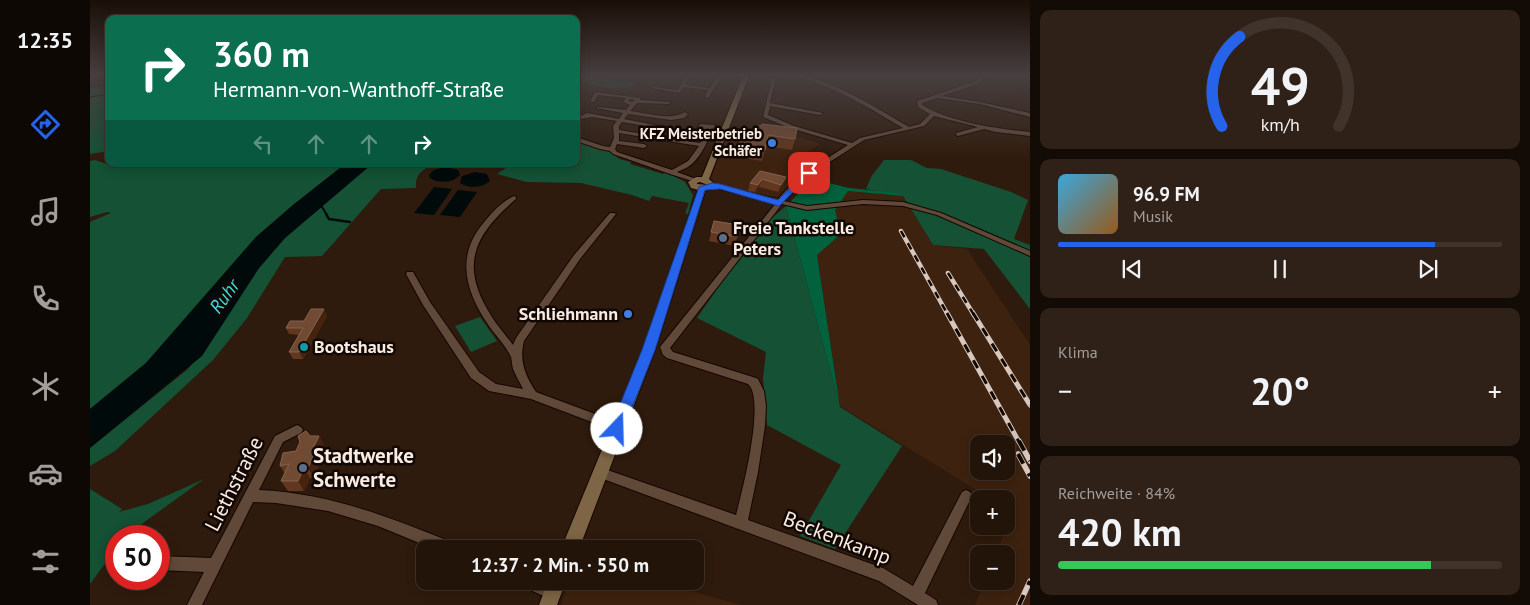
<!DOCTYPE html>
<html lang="de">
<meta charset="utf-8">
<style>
body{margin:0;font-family:"PT Sans",sans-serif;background:#2f2118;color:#f1f3f6;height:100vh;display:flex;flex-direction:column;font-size:19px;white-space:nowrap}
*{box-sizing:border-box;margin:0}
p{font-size:16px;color:#a39e9c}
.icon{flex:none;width:28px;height:28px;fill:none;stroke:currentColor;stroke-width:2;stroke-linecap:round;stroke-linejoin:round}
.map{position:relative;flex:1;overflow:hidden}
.details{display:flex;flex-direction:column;gap:10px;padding:10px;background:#130b06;width:500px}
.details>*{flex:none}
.top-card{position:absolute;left:15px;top:15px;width:475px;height:152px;border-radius:10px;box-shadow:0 2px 12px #0003,0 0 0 1px #40332b;background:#0b6e4f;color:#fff;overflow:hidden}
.buttons{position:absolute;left:880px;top:435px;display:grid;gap:10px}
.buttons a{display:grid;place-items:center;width:45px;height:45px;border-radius:10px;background:#23140a;box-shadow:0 2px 12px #0003,0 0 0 1px #40332b;font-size:25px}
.speed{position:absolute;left:15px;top:525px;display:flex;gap:10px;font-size:25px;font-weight:700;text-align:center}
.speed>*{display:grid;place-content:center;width:65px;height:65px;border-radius:50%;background:#23140a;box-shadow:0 2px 12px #0003,0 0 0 1px #40332b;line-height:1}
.speed .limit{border:8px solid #d22;background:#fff;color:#111}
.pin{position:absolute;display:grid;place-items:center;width:42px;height:42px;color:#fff;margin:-21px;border-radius:10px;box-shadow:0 2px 8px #0006}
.me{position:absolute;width:55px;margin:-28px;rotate:21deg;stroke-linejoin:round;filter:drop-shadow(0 0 4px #0008)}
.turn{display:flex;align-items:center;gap:18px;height:105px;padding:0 25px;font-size:22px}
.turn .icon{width:65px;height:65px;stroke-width:2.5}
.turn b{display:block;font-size:35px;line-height:42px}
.lanes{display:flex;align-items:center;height:48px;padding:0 25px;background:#0003;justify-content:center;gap:25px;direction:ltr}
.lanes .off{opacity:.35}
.big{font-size:38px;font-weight:700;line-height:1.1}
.details .widget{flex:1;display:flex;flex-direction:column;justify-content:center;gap:8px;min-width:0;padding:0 18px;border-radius:10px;background:#2f2118}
.details .dial{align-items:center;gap:0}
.dial svg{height:130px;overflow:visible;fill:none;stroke:#40332b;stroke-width:7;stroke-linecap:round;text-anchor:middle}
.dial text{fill:#f1f3f6;stroke:none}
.song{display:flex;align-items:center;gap:15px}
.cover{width:60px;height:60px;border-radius:8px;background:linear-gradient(135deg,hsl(200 70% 55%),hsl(30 70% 35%))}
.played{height:5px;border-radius:2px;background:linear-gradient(90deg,#2563eb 85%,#40332b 85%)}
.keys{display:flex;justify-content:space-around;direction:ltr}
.heat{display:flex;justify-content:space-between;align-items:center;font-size:28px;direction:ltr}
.charge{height:8px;border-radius:4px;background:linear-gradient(90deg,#34c759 84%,#40332b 0)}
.trip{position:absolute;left:326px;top:540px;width:288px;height:50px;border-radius:10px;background:#23140a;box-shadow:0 2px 12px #0003,0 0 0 1px #40332b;font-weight:700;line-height:50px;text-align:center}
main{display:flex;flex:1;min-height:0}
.tab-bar{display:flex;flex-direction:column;width:90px;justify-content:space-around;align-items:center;background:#0e0804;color:#a39e9c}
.tab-bar .icon{width:35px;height:35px}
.tab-bar .on{color:#2563eb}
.tab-bar b{font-size:22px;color:#f1f3f6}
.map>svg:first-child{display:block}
</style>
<main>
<nav class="tab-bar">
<b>12:35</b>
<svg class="icon on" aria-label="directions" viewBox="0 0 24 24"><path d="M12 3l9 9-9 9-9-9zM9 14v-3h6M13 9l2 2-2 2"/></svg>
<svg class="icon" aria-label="music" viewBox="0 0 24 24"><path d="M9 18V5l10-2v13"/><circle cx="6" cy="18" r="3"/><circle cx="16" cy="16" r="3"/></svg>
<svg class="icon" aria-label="phone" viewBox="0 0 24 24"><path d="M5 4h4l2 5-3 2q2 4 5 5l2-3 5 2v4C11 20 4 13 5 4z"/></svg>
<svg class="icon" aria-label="climate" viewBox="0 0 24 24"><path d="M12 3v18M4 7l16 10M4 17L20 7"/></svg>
<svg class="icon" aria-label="car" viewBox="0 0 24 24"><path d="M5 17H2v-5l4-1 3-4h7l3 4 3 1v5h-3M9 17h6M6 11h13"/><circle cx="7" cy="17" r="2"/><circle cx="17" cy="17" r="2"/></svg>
<svg class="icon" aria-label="filters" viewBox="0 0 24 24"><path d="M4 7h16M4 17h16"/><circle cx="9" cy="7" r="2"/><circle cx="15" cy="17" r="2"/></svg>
</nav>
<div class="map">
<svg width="940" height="605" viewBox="0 0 940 605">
<rect width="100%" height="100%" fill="#2f1b0d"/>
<path fill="#3d220f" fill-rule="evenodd" d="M640,128L712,138L730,144L715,154L733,162L687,202L624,183L620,179Z
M758,191L813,196L843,245L877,249L940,345V605H885L895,581H916V554H906L922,512L916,508V499H901L750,406L727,255L751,234L744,210ZM889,444H916V471H889Z
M479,581H564L652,605H471Z"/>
<path fill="#145135" d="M486,76H510L508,78L548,83C534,93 507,87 491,81L489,77Z
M19,84V151L0,154V87Z
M486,141L520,150L529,159L541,162L540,164L573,174L576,172L595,182L603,195L598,214L595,213L599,203L562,196L559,201L542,195L491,183L437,182L407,174L422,164H486Z
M5,160L23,166L20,164H255L203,205L166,237L56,363L0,409V222L21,213L17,212L0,217V161Z
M794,160H821L837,168L851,169L921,192L938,200L924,239L940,245V309L894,249L843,245L813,196L776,189L781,177Z
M282,164H342C331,172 325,174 326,188L291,189L232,256L195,257L157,318L123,360L25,451L0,466V448L98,369L169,268L195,238Z
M696,206L750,407L812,446L745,549L710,536L751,465L677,425L673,378L676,352L607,318L669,229Z
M390,317L407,341L381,352L365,326Z
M114,479L35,536H26V549L0,584V489L32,509L29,512L58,504Z"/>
<path fill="#02623d" d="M723,179L759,188L808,193L813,196L758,191L745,210L751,234L727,255L750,407L696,206Z"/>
<path fill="#000a0a" d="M255,164H282L195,238L169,268L112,356L0,448V409L56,363L166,237L203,205Z
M355,167L368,170L370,175C362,183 350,184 340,178L339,175L344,170Z
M385,172L397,174L400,181C392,188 379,189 370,183L372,176Z
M344,187L362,189L344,215L324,213Z
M368,190L387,192L370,217L350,215Z"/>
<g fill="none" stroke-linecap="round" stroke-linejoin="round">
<path stroke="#000a0a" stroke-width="1" d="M0,87L19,85
M0,97L19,94"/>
<path stroke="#000a0a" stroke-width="2" d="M230,204L237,215"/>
<path stroke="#000a0a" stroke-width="2.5" d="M236,214L239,219L260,222"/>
<defs>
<path id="minor" d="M596,76H600L595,85L620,88L627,76L631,77L619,97L617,98L615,97L618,90L594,87L589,93L561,88L563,87L588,90Z
M684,76H689L686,78L680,103L733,113L730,115L680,106L678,115L704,126L762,143L770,138L813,128C779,108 746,87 707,77V76C737,76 791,111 819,127L830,124L840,114L828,107L827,101L884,82L891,76H895L888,84L852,96L890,102L940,113V117L890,104L847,98L832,103V105C860,122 908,129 940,132V136L906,132L894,129L868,136L866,135V133L888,127L844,116L834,126L774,140L721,174L694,201L717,206L773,200L813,202L851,213L940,251V256L847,215L813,206L773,204L717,210L692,204L580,348L583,352L666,378L668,379L674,391L676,406L675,426L668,472L658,520L793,568L823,586L872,492L876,490L880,492L882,496L880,500L835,593L846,600L848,605H828L789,581L505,476L503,472L505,468L509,467L646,515C652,492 676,399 658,384L577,358L573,355L570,347L686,203L621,187V185L688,199C707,176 733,161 758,145L700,128L673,117L682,77Z
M505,92L550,98V100L579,102L581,103L579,104L547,103L540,111C557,113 581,121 595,112L598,114L594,118L581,120L538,114L534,119L570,126L567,128L532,122L529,126V130L610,143L616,133L608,128L610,124L624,125L625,126C618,139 611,159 598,167C595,169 591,170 587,172L606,179V181H602L580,174L523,154L520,151L510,149L486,141V137L513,146L520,147L524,138L523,126L527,121L502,117L492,119L489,117L497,113L529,119L533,113L506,108L508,107L536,110L540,105L533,102L536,98L508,95L504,102H500ZM540,99L545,100L542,102L538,101ZM529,133L609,146L598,161L582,170L527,152L525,149L527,144L554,148L557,146L554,144L529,141Z
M424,196L426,197V199C383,236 369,266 402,317C408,327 416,335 423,345L426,338L484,255L520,213H524L526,214L490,259L434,341C429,361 435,375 446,392L532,424L534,427L532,430L528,432L441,399L399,391L381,378L333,305L316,274L317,272H323L340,302L389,372L406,384L433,389C430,383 426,376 423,369C422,365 422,361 421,357C416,346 406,336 399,326C378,296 366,262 388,230C397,218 410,202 424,196Z
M207,425L211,427L213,430L211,433L193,442L169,490C239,493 302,518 366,544L368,549H344L288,526L238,511L186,503L163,502L112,605H97L114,572L69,570V556L121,558L185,436Z
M429,581H453L468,588L470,593L468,598L463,600L431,586Z"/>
<path id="secondary" d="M653,76H659L619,179L627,186L615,191L565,350L489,549H471L553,350L608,190L601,188L598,182L606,177H612ZM610,182L618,185L607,184V183Z
M458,581H476L467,605H449Z"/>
</defs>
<use href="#minor" stroke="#160500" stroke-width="2"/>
<use href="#secondary" stroke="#160500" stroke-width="2"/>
<use href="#minor" fill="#604939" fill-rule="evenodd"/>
<use href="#secondary" fill="#7d6545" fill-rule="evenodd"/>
<defs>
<path id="rail-far2" d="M811,231L858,315
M858,273L884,315"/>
<path id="rail-far1" d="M857,313L929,442
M883,313L940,405"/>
<path id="rail" d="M929,441L940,461
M928,454L940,476
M929,605L940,581"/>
</defs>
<use href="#rail-far2" stroke="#d7c7bd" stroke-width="4.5"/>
<use href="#rail-far1" stroke="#d7c7bd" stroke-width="5"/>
<use href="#rail" stroke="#d7c7bd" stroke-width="5.5"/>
<use href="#rail-far2" stroke="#110804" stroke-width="2.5" stroke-dasharray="7" stroke-linecap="butt"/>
<use href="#rail-far1" stroke="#110804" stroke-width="3" stroke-dasharray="9" stroke-linecap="butt"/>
<use href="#rail" stroke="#110804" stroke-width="4" stroke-dasharray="11" stroke-linecap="butt"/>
</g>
<path fill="#61371f" d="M667,126L705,139L702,150L676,146L672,161L646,157L648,146L664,136Z
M670,171L694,185L688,192L669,187L665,192L658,191L660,183Z
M624,221L647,237L645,246L619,241Z
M237,316L213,359H203L199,352L209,335L199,334L196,328L214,321Z
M220,436H229L234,446L229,456L231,460L224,478H220L214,491H198L191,481L195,474L190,466Z"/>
<path fill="#46230f" d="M696,177L694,185L688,192L691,185Z
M672,179L669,187L665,192L668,185Z
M234,309L237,316L213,359L209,352Z
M229,436L234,446L229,456L231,460L224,478L218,468L222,450Z
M214,468L220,478L214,491L208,481Z"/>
<path fill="#714a34" stroke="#86634f" d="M672,124L707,128L705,139L678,135L675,150L648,146L652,135L664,136L667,126H671Z
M670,171L696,177L691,185L672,179L668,185L660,183Z
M624,221L649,225L647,237L621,232Z
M221,309H234L209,352H199L213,328H196L200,321H214Z
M216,431L220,436H229L222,450H226L218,468H214L208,481H191L199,464L190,466L193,453L206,451L210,442L208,436Z"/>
<linearGradient id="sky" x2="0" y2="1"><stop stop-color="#1a0f07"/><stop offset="0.47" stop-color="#473f40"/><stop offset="1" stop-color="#473f40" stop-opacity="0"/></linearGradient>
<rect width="940" height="160" fill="url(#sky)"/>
<path fill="#2563eb" stroke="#184099" d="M716,172L723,173L689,206L630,189L615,190L565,350L532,433L527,435L522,433L520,429L552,350L609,187L623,183L630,184L688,200Z"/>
<g fill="#3f7fe0" stroke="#110804" stroke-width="2">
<circle cx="682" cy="143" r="5"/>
<circle cx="538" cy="314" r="5"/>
</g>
<g fill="#5c6f8a" stroke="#110804" stroke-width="2">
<circle cx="633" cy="238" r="5"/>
<circle cx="213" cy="468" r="5"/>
</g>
<circle fill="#0f9aa8" stroke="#110804" stroke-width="2" cx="214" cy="347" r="5"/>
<g text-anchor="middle" stroke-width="5" stroke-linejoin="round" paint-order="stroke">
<g font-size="15" font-weight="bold" fill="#faebe2" stroke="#110804" text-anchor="end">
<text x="672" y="139">KFZ Meisterbetrieb<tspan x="672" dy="17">Schäfer</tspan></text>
</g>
<g font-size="18" font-weight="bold" fill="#faebe2" stroke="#110804" text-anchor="start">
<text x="643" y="234">Freie Tankstelle<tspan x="643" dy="21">Peters</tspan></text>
<text x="528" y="320" text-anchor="end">Schliehmann</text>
<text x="224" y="353">Bootshaus</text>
</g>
<g font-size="19" font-style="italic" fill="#40d9d9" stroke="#110804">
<text transform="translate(134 296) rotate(-54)" y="7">Ruhr</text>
</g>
<g font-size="21" font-weight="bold" fill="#faebe2" stroke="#110804" text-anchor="start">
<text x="223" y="463">Stadtwerke<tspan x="223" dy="24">Schwerte</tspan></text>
</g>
<g font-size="21" fill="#faebe2" stroke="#110804">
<text transform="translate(144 484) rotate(-63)" y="7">Liethstraße</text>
<text transform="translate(747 538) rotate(21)" y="7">Beckenkamp</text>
</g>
</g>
</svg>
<div class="buttons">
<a><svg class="icon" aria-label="sound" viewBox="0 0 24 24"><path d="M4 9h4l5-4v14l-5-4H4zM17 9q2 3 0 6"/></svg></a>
<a>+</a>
<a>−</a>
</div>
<div class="speed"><div class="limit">50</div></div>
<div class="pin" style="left:719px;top:173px;background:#d93025"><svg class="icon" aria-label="arrive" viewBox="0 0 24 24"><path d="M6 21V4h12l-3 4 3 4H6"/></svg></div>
<svg class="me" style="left:527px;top:429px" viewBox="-20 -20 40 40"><circle r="19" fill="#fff"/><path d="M0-13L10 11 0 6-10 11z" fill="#2563eb"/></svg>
<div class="trip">12:37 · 2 Min. · 550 m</div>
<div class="top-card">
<div class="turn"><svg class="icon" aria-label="right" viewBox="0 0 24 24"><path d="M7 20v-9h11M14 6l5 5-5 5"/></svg><div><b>360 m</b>Hermann-von-Wanthoff-Straße</div></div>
<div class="lanes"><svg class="icon off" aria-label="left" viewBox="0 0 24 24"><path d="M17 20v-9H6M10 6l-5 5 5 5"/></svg><svg class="icon off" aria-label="ahead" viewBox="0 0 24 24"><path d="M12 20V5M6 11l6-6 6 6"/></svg><svg class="icon off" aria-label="ahead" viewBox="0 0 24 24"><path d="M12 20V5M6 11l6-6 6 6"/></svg><svg class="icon" aria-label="right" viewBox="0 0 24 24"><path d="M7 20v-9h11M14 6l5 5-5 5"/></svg></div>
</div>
</div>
<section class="details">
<div class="widget dial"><svg viewBox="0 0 100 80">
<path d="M14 69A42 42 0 1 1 86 69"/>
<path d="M14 69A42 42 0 0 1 25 14" stroke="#2563eb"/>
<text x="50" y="56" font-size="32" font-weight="700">49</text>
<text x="50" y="72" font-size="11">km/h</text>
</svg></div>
<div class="widget">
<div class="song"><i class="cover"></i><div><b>96.9 FM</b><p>Musik</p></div></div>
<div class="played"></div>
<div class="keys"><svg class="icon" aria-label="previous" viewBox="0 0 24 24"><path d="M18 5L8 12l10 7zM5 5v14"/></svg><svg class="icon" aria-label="pause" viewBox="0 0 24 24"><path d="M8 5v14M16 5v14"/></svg><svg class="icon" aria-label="next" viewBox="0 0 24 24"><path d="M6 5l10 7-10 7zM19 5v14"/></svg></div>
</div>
<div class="widget"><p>Klima</p>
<div class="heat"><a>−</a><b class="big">20°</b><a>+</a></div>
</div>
<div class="widget"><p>Reichweite · 84%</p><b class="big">420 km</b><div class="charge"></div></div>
</section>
</main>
